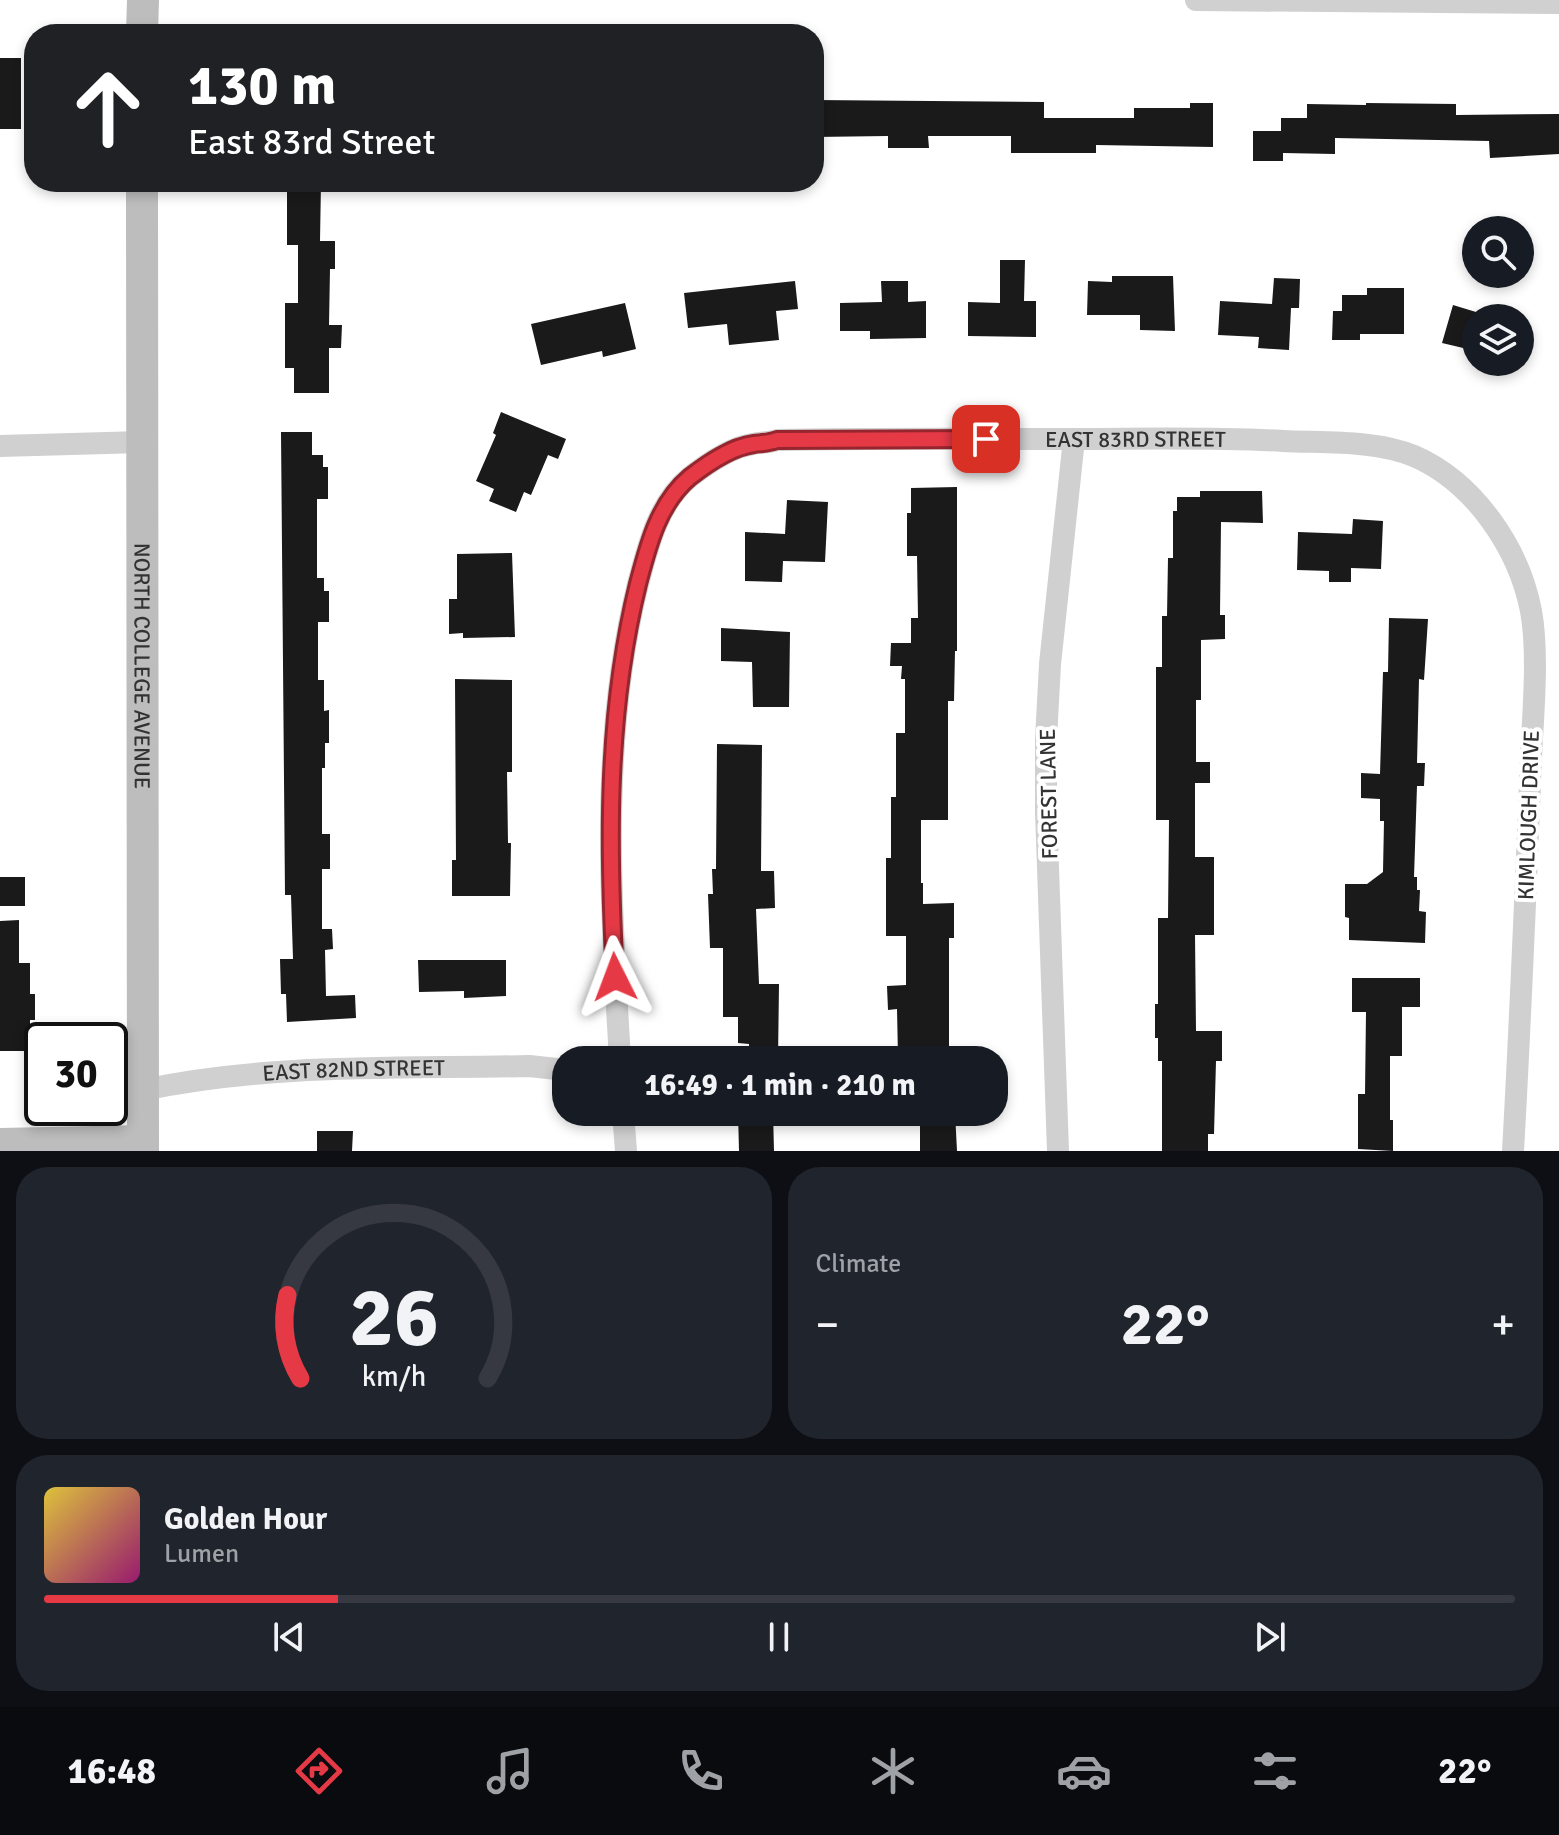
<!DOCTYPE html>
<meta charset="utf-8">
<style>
body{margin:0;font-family:Signika,sans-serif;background:#20242c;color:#f1f3f6;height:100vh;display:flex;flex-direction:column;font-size:30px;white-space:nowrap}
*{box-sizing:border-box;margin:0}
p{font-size:26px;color:#9ea1a6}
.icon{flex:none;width:44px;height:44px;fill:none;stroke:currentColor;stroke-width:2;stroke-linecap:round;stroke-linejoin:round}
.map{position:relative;height:1151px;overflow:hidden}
.sheet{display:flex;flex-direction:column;gap:16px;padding:16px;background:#0d0f14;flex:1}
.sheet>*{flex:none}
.top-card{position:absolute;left:24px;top:24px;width:800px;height:168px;border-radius:32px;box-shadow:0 4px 12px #0003;background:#202124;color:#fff;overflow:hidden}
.fabs{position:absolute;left:1462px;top:216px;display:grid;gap:16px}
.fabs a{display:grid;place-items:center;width:72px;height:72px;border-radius:50%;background:#171b24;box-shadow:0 4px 12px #0003;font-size:40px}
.speed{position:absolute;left:24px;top:1022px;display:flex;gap:16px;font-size:40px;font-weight:700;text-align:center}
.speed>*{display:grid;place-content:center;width:104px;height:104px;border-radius:50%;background:#171b24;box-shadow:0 4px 12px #0003;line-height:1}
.speed .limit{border:4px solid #111;border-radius:12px;background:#fff;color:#111}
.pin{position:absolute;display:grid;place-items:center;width:68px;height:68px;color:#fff;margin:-34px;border-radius:16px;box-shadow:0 4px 12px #0006}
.me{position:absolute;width:88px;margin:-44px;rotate:357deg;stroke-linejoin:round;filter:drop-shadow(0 0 6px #0008)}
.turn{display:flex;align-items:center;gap:28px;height:168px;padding:0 32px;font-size:36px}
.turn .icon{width:104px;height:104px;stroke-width:2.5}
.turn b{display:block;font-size:56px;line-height:68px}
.big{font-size:60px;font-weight:800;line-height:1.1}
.sheet .card{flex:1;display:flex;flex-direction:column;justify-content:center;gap:12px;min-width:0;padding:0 28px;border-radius:32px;background:#20242c}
.sheet .dial{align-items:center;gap:0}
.dial svg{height:208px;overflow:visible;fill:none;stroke:#363941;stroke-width:7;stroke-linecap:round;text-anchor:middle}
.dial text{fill:#f1f3f6;stroke:none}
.song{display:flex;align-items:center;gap:24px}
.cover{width:96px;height:96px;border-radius:12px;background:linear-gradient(135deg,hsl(50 70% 55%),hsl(320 70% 35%))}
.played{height:8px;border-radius:4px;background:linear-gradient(90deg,#e63946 20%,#363941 20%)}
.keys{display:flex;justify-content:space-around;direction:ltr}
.heat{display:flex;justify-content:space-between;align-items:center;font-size:44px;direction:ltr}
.sheet .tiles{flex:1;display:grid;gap:16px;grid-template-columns:1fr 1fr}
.card:last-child{grid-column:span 2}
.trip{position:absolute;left:552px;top:1046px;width:456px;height:80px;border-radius:32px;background:#171b24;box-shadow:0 4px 12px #0003;font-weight:800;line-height:80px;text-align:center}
.menu{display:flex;height:128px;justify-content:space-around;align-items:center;background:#090b0e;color:#9ea1a6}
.menu .icon{width:56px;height:56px}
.menu .on{color:#e63946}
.menu b{font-size:36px;color:#f1f3f6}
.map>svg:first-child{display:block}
</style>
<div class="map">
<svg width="1559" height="1151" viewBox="0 0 1559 1151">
<rect width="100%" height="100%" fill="#fff"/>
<path fill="#1a1a1a" d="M0,58H21V129H0Z
M814,100L1044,102V118H1134V108H1190V103H1213V147L1096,145V153H1011V136H928L929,148H888V136L814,137Z
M1366,103L1456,104V115L1559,114V154L1490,158L1489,141L1335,138V154L1283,153V161H1253V131H1281V118H1307V104L1366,105Z
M287,182H321L320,241H335V269H330L329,325H342L341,348H329V393H294V368H285V303H298V245H287Z
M1000,260H1025L1024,301H1036V337L968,336V302L1000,303Z
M1112,276H1173L1175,331L1140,330V315H1087L1088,281L1112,282Z
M1274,278L1300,279L1299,308H1291L1289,350L1258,348L1259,337L1218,335L1220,301L1272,304Z
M795,281L798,309L776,311L779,340L729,345L727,324L688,328L684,293Z
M881,281H908V302L926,301V338L870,339V331H840V303L882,302Z
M1367,288H1404V334H1360V340H1332L1333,311H1342V295H1367Z
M625,303L636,349L603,357L602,351L541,365L531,324Z
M1453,305L1476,312V351L1442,343Z
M501,412L566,439L558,459L548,455L531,495L524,492L516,512L489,501L494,489L476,481L496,435L493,433Z
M281,432H312V455H323V467H328V499H317V578H324V591H329V622H318V680H324V711L329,710V743H325V768H322V834H330V869H322V929H332L333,949L325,950L326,996L355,995L356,1018L287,1022L286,994H281L280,959H293L291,895H285Z
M957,487V651H955L954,701H948V820H921V883H923V904L954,903V938H949V1057H898L897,1009L888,1010L887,986L906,985V936H886V858H891V797H896V733H905V679H901L902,666H890L891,643H911V618H918L917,556H907V513H911V488Z
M1200,491H1262L1263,523L1221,522L1220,615H1225V639L1201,640V700H1196V762H1210V783H1195V857H1214V935H1195L1196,1031H1222V1061H1216L1214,1134H1208V1151H1162V1061H1158V1038H1155V1004H1158V918H1168L1169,820H1156V667H1162V616H1167L1168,558H1173V511H1177V497H1200Z
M787,500L828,502L825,562L783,561L782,582L745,581V532L785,534Z
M1353,519L1383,521L1381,569L1351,568V582H1329V571L1297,570L1298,532L1352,534Z
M512,553L515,637L463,638V633L449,634V599H457V554Z
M1389,618L1428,619L1424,680L1419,679L1417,763H1425L1424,786H1417L1414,877H1417V890H1420L1419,911L1426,912L1425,943L1349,940V918L1345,917V884H1367L1383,872L1384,821H1380V799L1361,798V773L1380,774L1383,672H1388Z
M721,628L790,632L789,707H753L752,662L721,661Z
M455,679L512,680V772H507L508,843H511L510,896H452V860H456Z
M717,744L762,745L761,871H774L775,908L756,909L759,984H779L778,1060H749V1044L738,1043V1017H723V948H710L708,894H713L712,869H716Z
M0,877H25V906H0Z
M19,920V963H30V994H35V1020H30V1051H0V921Z
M418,960H506V996L464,998V991L419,992Z
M1352,978H1420V1007H1402V1056H1390V1120H1393V1151L1358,1149V1094H1365L1366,1012H1352Z
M738,1112H773L774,1151H739Z
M920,1112H955L957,1151H920Z
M317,1131H353L352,1151H317Z"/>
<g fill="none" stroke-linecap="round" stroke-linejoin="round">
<g stroke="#d0d0d0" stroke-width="22">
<path d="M1196,0L1559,3"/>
<path d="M0,446L142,442"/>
<path id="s1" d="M620,1060C611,900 599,741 638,584C648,546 658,503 690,477C708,463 731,447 753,444C762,442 769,443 777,440C874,438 971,439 1069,439C1140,439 1212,437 1283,441C1325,443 1375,440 1414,456C1474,482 1519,548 1531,611C1540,660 1531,732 1530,784C1525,906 1520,1029 1513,1151"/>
<path id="s2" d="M143,1090C270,1063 400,1069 529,1066L566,1070"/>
<path d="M623,1112L626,1151"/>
<path d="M1058,1151L1046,811V739L1050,664L1074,439"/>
</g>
<g stroke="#bdbdbd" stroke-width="32">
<path d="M142,34L143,0"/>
<path id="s3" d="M142,182L143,1151"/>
<path d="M0,1144L143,1141"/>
</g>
</g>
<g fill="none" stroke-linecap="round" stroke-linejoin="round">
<defs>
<path id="route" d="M615,977C608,845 606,714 638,584C648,546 658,504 690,477C708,463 731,447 754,444C762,443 769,443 777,440L986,439"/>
</defs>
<use href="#route" stroke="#96252e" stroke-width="20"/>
<use href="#route" stroke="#e63946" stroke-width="14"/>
</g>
<g text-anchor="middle" stroke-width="8" stroke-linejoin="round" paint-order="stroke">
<g font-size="22" fill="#333" stroke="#fff">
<text dy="8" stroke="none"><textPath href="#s1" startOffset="1054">EAST 83RD STREET</textPath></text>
<text dy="8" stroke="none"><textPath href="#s3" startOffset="484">NORTH COLLEGE AVENUE</textPath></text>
<text transform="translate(1048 794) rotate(-91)" y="8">FOREST LANE</text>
<text transform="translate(1528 815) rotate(-88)" y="8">KIMLOUGH DRIVE</text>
<text dy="8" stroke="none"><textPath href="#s2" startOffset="212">EAST 82ND STREET</textPath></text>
</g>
</g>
</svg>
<div class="fabs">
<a><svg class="icon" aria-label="search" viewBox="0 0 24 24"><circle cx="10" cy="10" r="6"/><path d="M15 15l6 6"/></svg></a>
<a><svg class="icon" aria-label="layers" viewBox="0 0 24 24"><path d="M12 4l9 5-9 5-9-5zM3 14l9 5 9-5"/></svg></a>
</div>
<div class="speed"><div class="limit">30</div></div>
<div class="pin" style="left:986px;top:439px;background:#d93025"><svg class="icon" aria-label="arrive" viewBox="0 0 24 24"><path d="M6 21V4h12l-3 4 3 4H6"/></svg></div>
<svg class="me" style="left:615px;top:977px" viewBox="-20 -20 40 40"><path d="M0-17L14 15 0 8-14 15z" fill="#e63946" stroke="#fff" stroke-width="4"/></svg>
<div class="trip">16:49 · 1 min · 210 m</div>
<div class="top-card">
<div class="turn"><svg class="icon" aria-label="ahead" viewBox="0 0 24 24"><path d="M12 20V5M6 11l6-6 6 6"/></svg><div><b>130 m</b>East 83rd Street</div></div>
</div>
</div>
<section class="sheet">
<div class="tiles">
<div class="card dial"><svg viewBox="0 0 100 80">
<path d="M14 69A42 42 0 1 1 86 69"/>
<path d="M14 69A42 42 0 0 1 9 37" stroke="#e63946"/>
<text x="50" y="56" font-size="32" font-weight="700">26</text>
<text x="50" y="72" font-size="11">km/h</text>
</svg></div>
<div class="card"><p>Climate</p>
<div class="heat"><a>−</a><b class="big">22°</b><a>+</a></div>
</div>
<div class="card">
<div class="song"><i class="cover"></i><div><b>Golden Hour</b><p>Lumen</p></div></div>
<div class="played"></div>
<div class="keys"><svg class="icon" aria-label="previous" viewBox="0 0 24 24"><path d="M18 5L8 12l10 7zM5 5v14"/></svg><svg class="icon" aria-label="pause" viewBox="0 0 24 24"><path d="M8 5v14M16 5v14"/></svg><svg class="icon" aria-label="next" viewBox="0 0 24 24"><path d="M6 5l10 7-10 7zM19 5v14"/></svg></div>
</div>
</div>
</section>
<nav class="menu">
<b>16:48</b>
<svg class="icon on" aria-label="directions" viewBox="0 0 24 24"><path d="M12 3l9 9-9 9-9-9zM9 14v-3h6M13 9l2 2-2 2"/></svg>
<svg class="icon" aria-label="music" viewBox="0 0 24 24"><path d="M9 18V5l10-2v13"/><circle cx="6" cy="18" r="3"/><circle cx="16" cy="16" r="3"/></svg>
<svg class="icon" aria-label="phone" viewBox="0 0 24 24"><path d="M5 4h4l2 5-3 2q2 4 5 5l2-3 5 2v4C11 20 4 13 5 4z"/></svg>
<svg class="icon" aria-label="climate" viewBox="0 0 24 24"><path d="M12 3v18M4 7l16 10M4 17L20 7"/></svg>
<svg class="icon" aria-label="car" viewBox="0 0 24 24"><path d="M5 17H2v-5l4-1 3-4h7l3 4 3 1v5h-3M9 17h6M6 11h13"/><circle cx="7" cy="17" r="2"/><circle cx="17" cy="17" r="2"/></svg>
<svg class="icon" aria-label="filters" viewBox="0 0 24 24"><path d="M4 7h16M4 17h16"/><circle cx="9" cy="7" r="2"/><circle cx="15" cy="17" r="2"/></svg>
<b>22°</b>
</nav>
